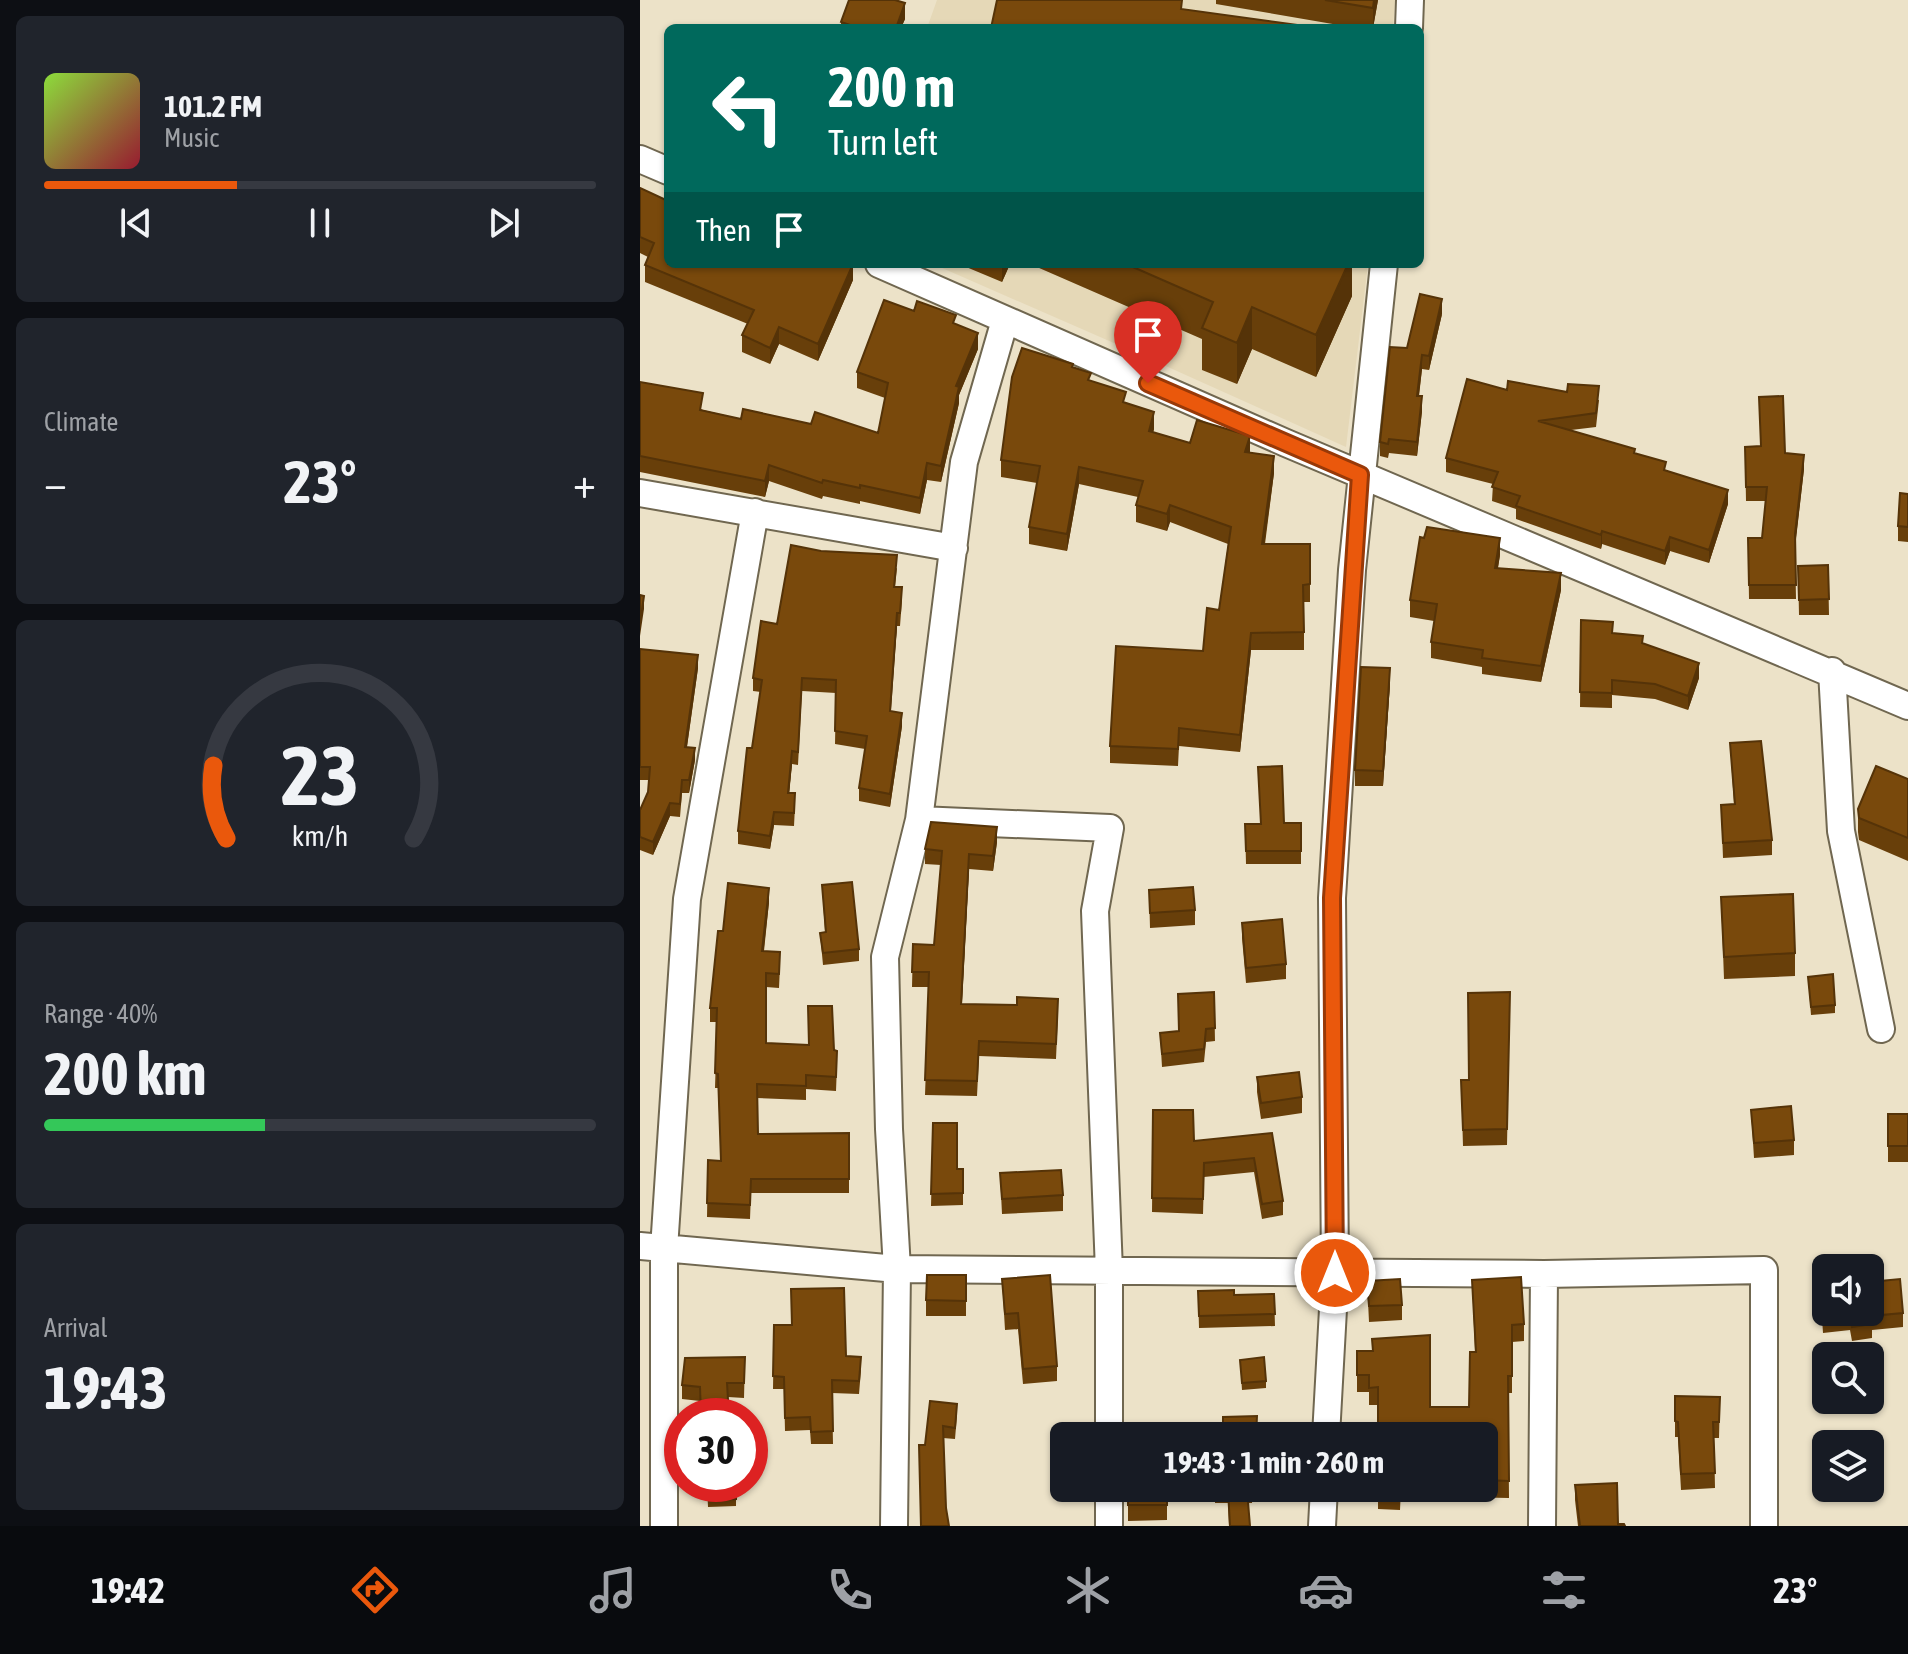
<!DOCTYPE html>
<meta charset="utf-8">
<style>
body{margin:0;font-family:"Asap Condensed",sans-serif;background:#20242c;color:#f1f3f6;height:100vh;display:flex;flex-direction:column;font-size:30px;white-space:nowrap}
*{box-sizing:border-box;margin:0}
p{font-size:26px;color:#9ea1a6}
.icon{flex:none;width:44px;height:44px;fill:none;stroke:currentColor;stroke-width:2;stroke-linecap:round;stroke-linejoin:round}
.map{position:relative;flex:1;overflow:hidden}
.drawer{display:flex;flex-direction:column;gap:16px;padding:16px;background:#0d0f14;width:640px}
.drawer>*{flex:none}
.guide{position:absolute;left:24px;top:24px;width:760px;height:244px;border-radius:12px;box-shadow:0 2px 6px #0004;background:#00695c;color:#fff;overflow:hidden}
.tools{position:absolute;left:1172px;top:1254px;display:grid;gap:16px}
.tools a{display:grid;place-items:center;width:72px;height:72px;border-radius:12px;background:#171b24;box-shadow:0 2px 6px #0004;font-size:40px}
.speed{position:absolute;left:24px;top:1398px;display:flex;gap:16px;font-size:40px;font-weight:700;text-align:center}
.speed>*{display:grid;place-content:center;width:104px;height:104px;border-radius:50%;background:#171b24;box-shadow:0 2px 6px #0004;line-height:1}
.speed .limit{border:12px solid #d22;background:#fff;color:#111}
.pin{position:absolute;display:grid;place-items:center;width:68px;height:68px;color:#fff;margin:-82px -34px;border-radius:50% 50% 50% 0;rotate:-45deg;box-shadow:0 0 8px #0007}
.pin .icon{rotate:45deg}
.me{position:absolute;width:88px;margin:-44px;rotate:0deg;stroke-linejoin:round;filter:drop-shadow(0 0 6px #0008)}
.turn{display:flex;align-items:center;gap:28px;height:168px;padding:0 32px;font-size:36px}
.turn .icon{width:104px;height:104px;stroke-width:2.5}
.turn b{display:block;font-size:56px;line-height:68px}
.then{display:flex;align-items:center;height:76px;padding:0 32px;background:#0003;gap:16px;font-size:30px}
.big{font-size:60px;font-weight:700;line-height:1.1}
.drawer .widget{flex:1;display:flex;flex-direction:column;justify-content:center;gap:12px;min-width:0;padding:0 28px;border-radius:12px;background:#20242c}
.drawer .dial{align-items:center;gap:0}
.dial svg{height:208px;overflow:visible;fill:none;stroke:#363941;stroke-width:7;stroke-linecap:round;text-anchor:middle}
.dial text{fill:#f1f3f6;stroke:none}
.song{display:flex;align-items:center;gap:24px}
.cover{width:96px;height:96px;border-radius:12px;background:linear-gradient(135deg,hsl(90 70% 55%),hsl(350 70% 35%))}
.played{height:8px;border-radius:4px;background:linear-gradient(90deg,#ea580c 35%,#363941 35%)}
.keys{display:flex;justify-content:space-around;direction:ltr}
.heat{display:flex;justify-content:space-between;align-items:center;font-size:44px;direction:ltr}
.charge{height:12px;border-radius:6px;background:linear-gradient(90deg,#34c759 40%,#363941 0)}
.trip{position:absolute;left:410px;top:1422px;width:448px;height:80px;border-radius:12px;background:#171b24;box-shadow:0 2px 6px #0004;font-weight:700;line-height:80px;text-align:center}
.tab-bar{display:flex;height:128px;justify-content:space-around;align-items:center;background:#090b0e;color:#9ea1a6}
.tab-bar .icon{width:56px;height:56px}
.tab-bar .current{color:#ea580c}
.tab-bar b{font-size:36px;color:#f1f3f6}
main{display:flex;flex:1;min-height:0}
.map>svg:first-child{display:block}
</style>
<main>
<section class="drawer">
<div class="widget">
<div class="song"><i class="cover"></i><div><b>101.2 FM</b><p>Music</p></div></div>
<div class="played"></div>
<div class="keys"><svg class="icon" aria-label="previous" viewBox="0 0 24 24"><path d="M18 5L8 12l10 7zM5 5v14"/></svg><svg class="icon" aria-label="pause" viewBox="0 0 24 24"><path d="M8 5v14M16 5v14"/></svg><svg class="icon" aria-label="next" viewBox="0 0 24 24"><path d="M6 5l10 7-10 7zM19 5v14"/></svg></div>
</div>
<div class="widget"><p>Climate</p>
<div class="heat"><a>−</a><b class="big">23°</b><a>+</a></div>
</div>
<div class="widget dial"><svg viewBox="0 0 100 80">
<path d="M14 69A42 42 0 1 1 86 69"/>
<path d="M14 69A42 42 0 0 1 9 41" stroke="#ea580c"/>
<text x="50" y="56" font-size="32" font-weight="700">23</text>
<text x="50" y="72" font-size="11">km/h</text>
</svg></div>
<div class="widget"><p>Range · 40%</p><b class="big">200 km</b><div class="charge"></div></div>
<div class="widget"><p>Arrival</p><b class="big">19:43</b></div>
</section>
<div class="map">
<svg width="1268" height="1526" viewBox="0 0 1268 1526">
<rect width="100%" height="100%" fill="#ece2c8"/>
<path fill="#e5d8b7" d="M297,0H755L753,28H287Z
M293,264H728L706,447L499,354Z"/>
<g fill="none" stroke-linecap="round" stroke-linejoin="round">
<defs>
<path id="minor" d="M769,28L770,0
M0,159L28,171
M239,264L646,443L1268,706
M0,493L314,548
M1192,671L1201,831L1241,1029
M279,820L470,828L455,911L469,1271V1436
M0,1246L257,1269L904,1274L1124,1270V1526
M686,1436L695,1273L692,898L712,570L744,264
M469,1488V1526
M24,1526V1249L47,899L115,512
M254,1526L257,1269L249,1129L245,957L279,820L324,462L365,320
M682,1526L684,1488
M902,1526L904,1274"/>
</defs>
<use href="#minor" stroke="#706750" stroke-width="30"/>
<use href="#minor" stroke="#fff" stroke-width="26"/>
</g>
<path fill="#683f0a" d="M576,0H738L733,28H716L576,4Z
M265,19L261,28H201V22Z
M0,188L28,201L213,280L178,361L139,344L130,364L102,352V335L108,324L5,282V265L8,257L0,253Z
M319,264H370L362,282Z
M390,264H712V296L676,377L612,349L597,384L562,370V339Z
M274,311L316,324L338,349L319,395V403L301,482L287,480L280,514L220,501V504L183,496L182,499L129,481L125,497L0,472V382L63,410L101,419L171,424L238,433L245,398L217,388V372Z
M802,314L789,370L782,369L779,396L782,411L777,456L749,453L748,458L740,456V442L767,348Z
M433,367L451,381L486,403L514,429L513,432L550,443L610,452L634,473L625,544H670V602H664V650H611L600,752L539,746L538,766L470,763V746L563,651L579,610L588,544L530,522L527,531L496,522V505L498,497L439,484L427,551L389,544V527L397,483L361,477V460Z
M867,390L959,400L956,427L931,430L995,453L1088,504L1069,563L1030,551L1025,565L962,544L961,549L876,519V509L852,501L853,484L806,472V458Z
M1105,447L1145,453L1164,469L1155,546L1156,599H1109L1108,538H1122L1126,501H1106Z
M1268,494V542L1258,541V526Z
M860,555L858,568L921,590L901,682L842,674V667L791,658V642L794,621L770,617V600Z
M1188,565L1189,615H1159L1158,566Z
M257,568L255,587L262,600L260,626H257L250,712L262,726L250,807L219,801V788L225,749L195,744L196,693L162,691L158,765L152,764L149,793L155,806L154,826L134,825L130,849L98,844V831L112,748L121,692L113,691V678L137,624Z
M941,620L973,633L1003,643L1059,678L1048,710L1015,699L972,695V708L940,707Z
M0,649L58,668L47,747L55,760L49,793H42L40,817L30,816L13,855L0,850V810L8,792L9,780H0Z
M750,684L743,786H715V770Z
M1090,743L1132,840V855L1083,858L1081,805L1094,804Z
M1268,779V861L1219,840L1218,832V809Z
M644,823H661V864H606L605,824Z
M357,842L353,871L329,869L322,1004L418,1014L416,1059L339,1056L337,1096L285,1095L289,987H272L273,944L294,945L301,865L285,864V849Z
M182,885L219,949V961L183,965L180,933L185,932Z
M509,890L555,910V925L510,928Z
M1081,897L1155,953V976L1084,979Z
M129,902L124,951L140,966L139,988L126,987V1043L194,1050L197,1065L196,1091L166,1089V1100L117,1098L118,1134L209,1133V1193H111L110,1219L67,1217L68,1160L81,1161L78,1088H75L77,1022H70V1008L83,931Z
M602,923L646,964V979L606,983L602,938Z
M1168,977L1195,1005V1013L1171,1015Z
M574,992L575,1041L566,1042L564,1062L522,1067L520,1033L539,1031Z
M870,992L867,1145L823,1146L821,1080H829Z
M617,1077L662,1097V1113L621,1119L617,1092Z
M513,1110L554,1141L632,1133L643,1201V1215L622,1219L614,1172L564,1177L563,1214L512,1212Z
M1111,1110L1154,1140V1155L1114,1158Z
M1248,1114H1268V1162H1248Z
M293,1123L317,1169H323V1205L291,1206Z
M360,1173L423,1195V1211L362,1214Z
M326,1275V1316H286V1300Z
M362,1279L417,1366V1381L383,1384L378,1329L365,1330Z
M832,1280L884,1324V1341L872,1342V1393H868L869,1498L821,1497V1488H844V1436H738V1405H729V1392H717V1351H732V1339L790,1407H829L835,1352Z
M727,1281L762,1305V1320L729,1322Z
M1180,1287L1263,1313V1327L1232,1330V1338L1212,1341L1210,1330L1183,1333Z
M558,1291L594,1295L634,1294L635,1326L559,1328Z
M134,1325L206,1356L221,1370L219,1394L192,1393L193,1444H171L170,1430L145,1431L144,1389H133Z
M105,1357L104,1398L88,1397L60,1401L42,1399V1385Z
M600,1360L626,1381V1388L602,1390Z
M1035,1396L1080,1397L1079,1438H1074L1075,1488L1041,1490L1038,1437H1035Z
M290,1401L317,1415L315,1439L303,1438L285,1445Z
M67,1484H96V1506L68,1507Z
M935,1485L978,1524L985,1526H938L935,1500Z
M488,1488H527V1520L488,1521Z
M575,1488H613L612,1503H608L589,1526L588,1503H575Z
M738,1488H761L760,1510L738,1509Z"/>
<path fill="#553308" d="M734,0H738L733,28V8Z
M265,3V19L261,28H256Z
M213,264V280L178,361V344Z
M362,264H370L362,282Z
M708,264H712V296L676,377V335Z
M802,299V314L789,370V356Z
M612,307V349L597,384V343Z
M139,327V344L130,364V348Z
M338,333V349L319,395V403L301,482V466L316,386Z
M782,355V369L777,410V396Z
M782,396V411L777,456V442Z
M514,412V429L509,448V431Z
M610,436V453L605,452Z
M1164,455V469L1155,548V534Z
M634,456V473L622,561V544Z
M287,463V480L280,514V498Z
M129,465V481L125,497V481Z
M439,467V484L427,551V534Z
M1088,490V504L1069,563V550Z
M530,505V522L527,531V514Z
M962,531V544L961,549V535Z
M1030,537V551L1025,565V551Z
M860,538V555L855,584V568Z
M921,573V590L901,682V666Z
M4,596V609L0,636V623Z
M257,613V626L250,724V711Z
M611,633V650L600,752V735Z
M58,655V668L45,760V747Z
M1059,663V678L1048,710V696Z
M750,668V684L743,786V771Z
M262,713V726L250,807V794Z
M55,748V760L49,793V780Z
M152,751V764L148,806V793Z
M30,803V816L13,855V842Z
M134,812V825L130,849V836Z
M357,827V842L353,871V856Z
M329,854V869L321,1019V1004Z
M129,888V902L122,965V951Z"/>
<path fill="#79490c" stroke="#553308" stroke-width="2" d="M209,0H255L265,3L256,28H219L201,22Z
M357,0H542L541,9L672,27L351,28Z
M685,0H734L733,8Z
M0,188L28,201V264H213L178,344L139,327L130,348L102,335L114,310L5,265L14,243L0,237Z
M486,264H708L676,335L612,307L597,343L562,328L573,302Z
M780,294L802,299L789,356L782,355L777,396H782L777,442L749,439L748,444L740,442L750,347L767,348Z
M244,300L274,311L277,301L316,315L313,323L338,333L316,386L319,387L301,466L287,463L280,498L220,485V488L183,480L182,483L129,465L125,481L0,456V382L63,393L60,410L101,419L103,409L171,424L175,412L238,433L248,383L217,372Z
M382,348L433,364L432,367L451,373L448,380L486,392L483,402L514,412L509,431L550,443L557,420L610,436L605,452L634,456L622,544H670V584L663,585L664,632L611,633L600,735L539,728L538,749L470,746L476,646L563,651L567,608L579,610L591,527L530,505L527,514L496,505L503,481L439,467L427,534L389,527L400,466L361,460L372,377Z
M827,379L867,390L868,381L927,392L928,384L959,386L956,413L898,421L995,449L994,453L1026,462L1024,470L1088,490L1069,550L1030,537L1025,551L962,531L961,535L876,506L880,496L852,487L858,472L806,458Z
M1143,396L1145,453L1164,455L1155,534L1156,585H1109L1108,538H1122L1127,487H1106L1105,447L1121,446L1119,397Z
M1260,493L1268,494V527L1258,526Z
M787,527L860,538L855,568L921,573L901,666L842,658L843,650L791,642L797,604L770,600L780,537L784,538Z
M151,545L181,551L257,555L254,587H262L260,613H257L250,711L262,713L250,794L219,788L227,736L195,731L196,680L162,678L158,752L152,751L148,793H155L154,813L134,812L130,836L98,831L107,748H112L122,680L113,678L121,621L137,624Z
M1188,565L1189,599L1159,600L1158,566Z
M0,595L4,596L0,623Z
M941,620L973,622L972,633L1003,636L1002,643L1059,663L1048,696L1015,684L972,680V693L940,692Z
M0,649L58,655L45,747L55,748L49,780H42L40,804L30,803L13,842L0,837V810L8,792L10,767H0Z
M721,667L750,668L743,771L715,770Z
M1121,741L1132,840L1083,843L1081,805L1095,804L1090,743Z
M642,766L644,823H661V851H606L605,824H621L618,767Z
M1236,766L1268,779V838L1219,818L1218,809Z
M291,822L357,827L353,856L329,854L321,1004L377,1005V997L418,999L416,1044L339,1041L337,1081L285,1080L289,972H272L273,944L294,945L302,851L285,849Z
M212,882L219,949L183,953L180,933L186,932L182,885Z
M88,883L129,888L122,951L140,952L139,974L126,973V1043L169,1045L168,1006H192L194,1050L197,1051L196,1077L166,1075V1086L117,1084L118,1134L209,1133V1179H111L110,1205L67,1203L68,1160L81,1161L78,1074L75,1073L77,1008H70L78,931H83Z
M553,887L555,910L510,913L509,890Z
M1153,894L1155,953L1084,957L1081,897Z
M642,919L646,964L606,968L602,923Z
M1193,974L1195,1005L1171,1007L1168,977Z
M574,992L575,1028L566,1029L564,1049L522,1054L520,1033L539,1031L538,994Z
M870,992L867,1129L823,1130L821,1080H829L828,993Z
M659,1072L662,1097L621,1103L617,1077Z
M1151,1106L1154,1140L1114,1143L1111,1110Z
M513,1110H553L554,1141L632,1133L643,1201L622,1204L614,1158L564,1163L563,1199L512,1198Z
M1248,1114H1268V1146H1248Z
M293,1123H317V1169H323V1193L291,1194Z
M421,1170L423,1195L362,1199L360,1173Z
M287,1275H326V1301L286,1300Z
M410,1275L417,1366L383,1369L378,1313L365,1314L362,1279Z
M881,1277L884,1324L872,1325V1376H868L869,1481L844,1480V1436L762,1434V1436H738V1387L729,1388V1375H717V1351H733L732,1339L790,1335V1407H829L830,1352H836L832,1280Z
M760,1279L762,1305L729,1306L727,1281Z
M1260,1279L1263,1313L1231,1316L1232,1324L1212,1327L1210,1316L1183,1319L1180,1287L1186,1286V1312H1230V1282Z
M204,1288L206,1356L221,1357L219,1381L192,1380L193,1431L171,1432L170,1417L145,1418L144,1377L133,1376L134,1325H152L151,1289Z
M594,1290V1295L634,1294L635,1314L559,1316L558,1291Z
M105,1357L104,1383H87L89,1416H61L60,1387L42,1385L45,1358Z
M624,1357L626,1381L602,1383L600,1360Z
M1035,1396L1080,1397L1079,1422H1073L1075,1473L1041,1474L1038,1422L1035,1421Z
M290,1401L317,1404L315,1428L303,1426L306,1508L309,1526H281L279,1445H285Z
M617,1416L616,1436H551L550,1427L583,1424V1417Z
M977,1483L978,1524H984L985,1526H940L935,1485Z
M67,1484H96V1499L68,1500Z
M488,1488H527V1505H488Z
M575,1488H612V1490H607L610,1526H590L588,1490H575Z
M738,1488H761L760,1493L738,1492Z"/>
<g fill="none" stroke-linecap="round" stroke-linejoin="round">
<defs>
<path id="route" d="M508,383L720,475L692,898L695,1273"/>
</defs>
<use href="#route" stroke="#983908" stroke-width="20"/>
<use href="#route" stroke="#ea580c" stroke-width="14"/>
</g>
</svg>
<div class="tools">
<a><svg class="icon" aria-label="sound" viewBox="0 0 24 24"><path d="M4 9h4l5-4v14l-5-4H4zM17 9q2 3 0 6"/></svg></a>
<a><svg class="icon" aria-label="search" viewBox="0 0 24 24"><circle cx="10" cy="10" r="6"/><path d="M15 15l6 6"/></svg></a>
<a><svg class="icon" aria-label="layers" viewBox="0 0 24 24"><path d="M12 4l9 5-9 5-9-5zM3 14l9 5 9-5"/></svg></a>
</div>
<div class="speed"><div class="limit">30</div></div>
<div class="pin" style="left:508px;top:383px;background:#d93025"><svg class="icon" aria-label="arrive" viewBox="0 0 24 24"><path d="M6 21V4h12l-3 4 3 4H6"/></svg></div>
<svg class="me" style="left:695px;top:1273px" viewBox="-20 -20 40 40"><circle r="17" fill="#ea580c" stroke="#fff" stroke-width="3"/><path d="M0-11L8 9 0 5-8 9z" fill="#fff"/></svg>
<div class="trip">19:43 · 1 min · 260 m</div>
<div class="guide">
<div class="turn"><svg class="icon" aria-label="left" viewBox="0 0 24 24"><path d="M17 20v-9H6M10 6l-5 5 5 5"/></svg><div><b>200 m</b>Turn left</div></div>
<div class="then">Then<svg class="icon" aria-label="arrive" viewBox="0 0 24 24"><path d="M6 21V4h12l-3 4 3 4H6"/></svg></div>
</div>
</div>
</main>
<nav class="tab-bar">
<b>19:42</b>
<svg class="icon current" aria-label="directions" viewBox="0 0 24 24"><path d="M12 3l9 9-9 9-9-9zM9 14v-3h6M13 9l2 2-2 2"/></svg>
<svg class="icon" aria-label="music" viewBox="0 0 24 24"><path d="M9 18V5l10-2v13"/><circle cx="6" cy="18" r="3"/><circle cx="16" cy="16" r="3"/></svg>
<svg class="icon" aria-label="phone" viewBox="0 0 24 24"><path d="M5 4h4l2 5-3 2q2 4 5 5l2-3 5 2v4C11 20 4 13 5 4z"/></svg>
<svg class="icon" aria-label="climate" viewBox="0 0 24 24"><path d="M12 3v18M4 7l16 10M4 17L20 7"/></svg>
<svg class="icon" aria-label="car" viewBox="0 0 24 24"><path d="M5 17H2v-5l4-1 3-4h7l3 4 3 1v5h-3M9 17h6M6 11h13"/><circle cx="7" cy="17" r="2"/><circle cx="17" cy="17" r="2"/></svg>
<svg class="icon" aria-label="filters" viewBox="0 0 24 24"><path d="M4 7h16M4 17h16"/><circle cx="9" cy="7" r="2"/><circle cx="15" cy="17" r="2"/></svg>
<b>23°</b>
</nav>
